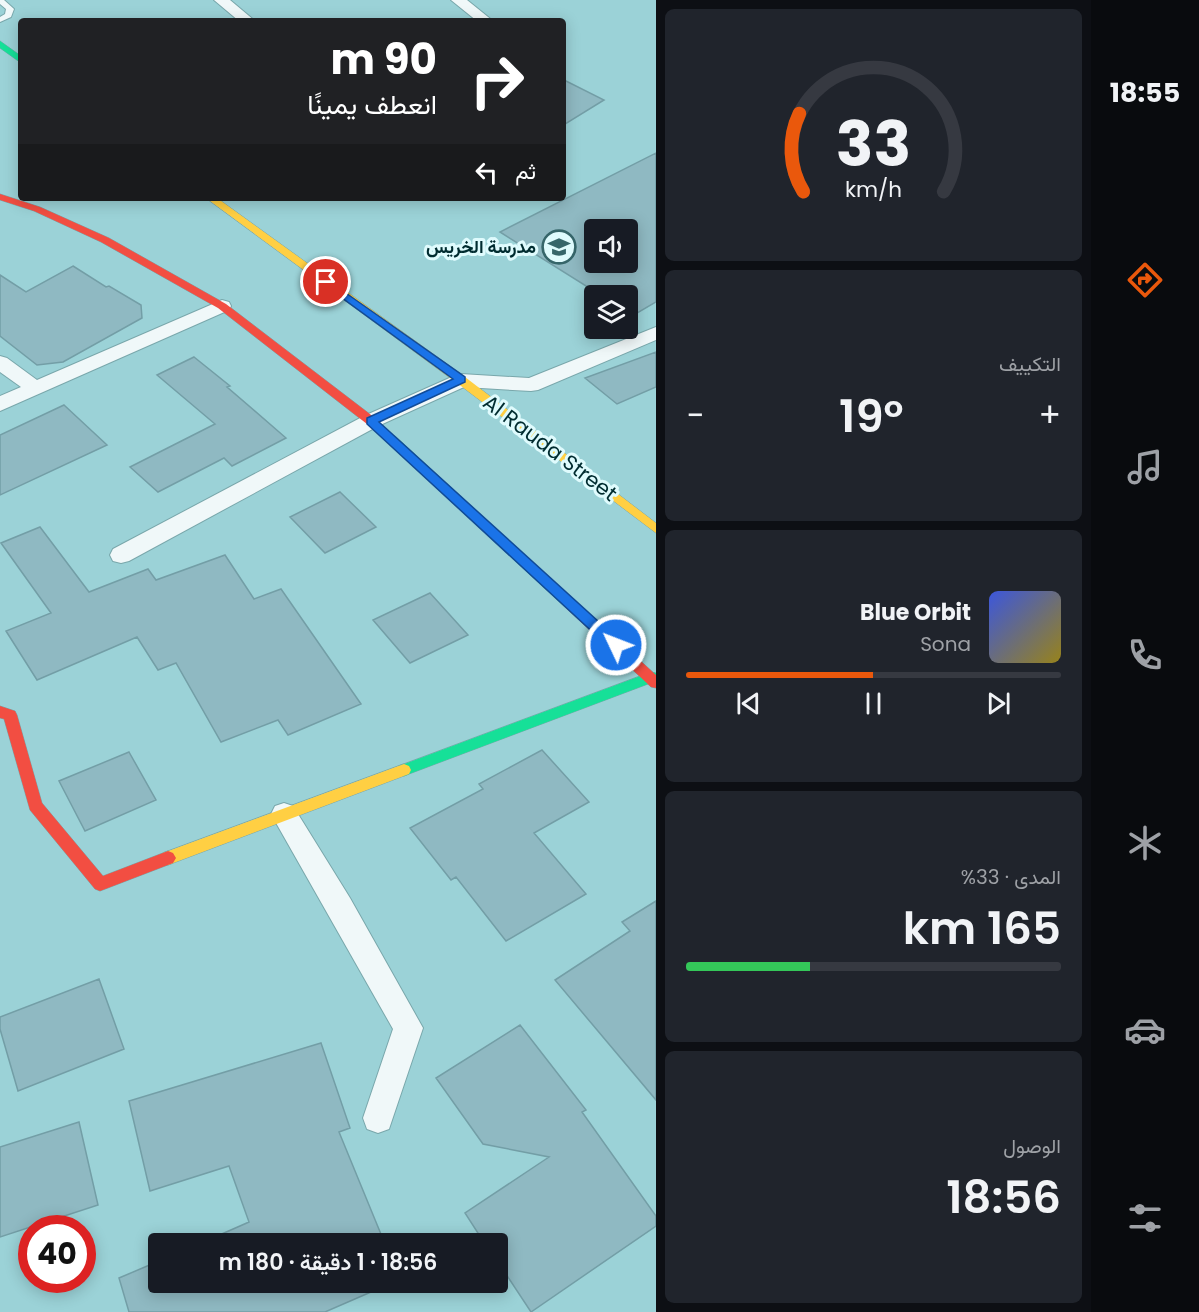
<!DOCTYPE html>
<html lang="ar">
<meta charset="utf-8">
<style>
body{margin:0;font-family:Poppins,Vazirmatn,sans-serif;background:#20242c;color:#f1f3f6;direction:rtl;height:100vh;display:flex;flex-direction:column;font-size:22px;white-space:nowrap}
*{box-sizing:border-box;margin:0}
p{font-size:20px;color:#9ea1a6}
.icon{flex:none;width:33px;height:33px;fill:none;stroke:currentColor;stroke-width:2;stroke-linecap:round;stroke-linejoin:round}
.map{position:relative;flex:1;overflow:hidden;direction:ltr}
.panel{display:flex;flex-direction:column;gap:9px;padding:9px;background:#0d0f14;width:435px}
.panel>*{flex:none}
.banner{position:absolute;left:18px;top:18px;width:548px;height:183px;border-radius:6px;box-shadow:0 3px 15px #0003;direction:rtl;background:#202124;color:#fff;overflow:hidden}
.buttons{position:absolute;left:584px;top:219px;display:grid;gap:12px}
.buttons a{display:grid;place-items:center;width:54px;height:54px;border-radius:6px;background:#171b24;box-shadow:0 3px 15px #0003;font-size:30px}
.speed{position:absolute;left:18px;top:1215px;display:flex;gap:12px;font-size:30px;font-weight:700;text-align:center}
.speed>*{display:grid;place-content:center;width:78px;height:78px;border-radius:50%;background:#171b24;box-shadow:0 3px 15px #0003;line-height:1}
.speed .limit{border:9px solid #d22;background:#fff;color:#111}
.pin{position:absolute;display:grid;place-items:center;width:51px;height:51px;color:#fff;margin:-26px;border:3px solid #fff;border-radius:50%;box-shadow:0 2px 6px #0007}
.me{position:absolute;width:66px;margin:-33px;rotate:313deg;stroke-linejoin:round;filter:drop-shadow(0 0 4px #0008)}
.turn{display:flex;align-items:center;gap:21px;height:126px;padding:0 30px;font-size:27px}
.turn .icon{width:78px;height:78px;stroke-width:2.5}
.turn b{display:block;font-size:42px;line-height:51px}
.then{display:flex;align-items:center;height:57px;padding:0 30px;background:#0003;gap:12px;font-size:22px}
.big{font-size:45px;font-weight:600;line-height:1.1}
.panel .widget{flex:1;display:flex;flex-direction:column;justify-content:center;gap:9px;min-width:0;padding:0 21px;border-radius:9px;background:#20242c}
.panel .dial{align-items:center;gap:0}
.dial svg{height:156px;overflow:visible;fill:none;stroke:#363941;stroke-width:7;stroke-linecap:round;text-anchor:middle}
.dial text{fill:#f1f3f6;stroke:none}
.song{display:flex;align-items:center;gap:18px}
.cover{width:72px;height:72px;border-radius:9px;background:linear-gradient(135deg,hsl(230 70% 55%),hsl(50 70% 35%))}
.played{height:6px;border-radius:3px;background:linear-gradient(90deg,#ea580c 50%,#363941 50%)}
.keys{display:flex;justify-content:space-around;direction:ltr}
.heat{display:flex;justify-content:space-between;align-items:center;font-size:33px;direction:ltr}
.charge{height:9px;border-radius:4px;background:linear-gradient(90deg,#34c759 33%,#363941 0)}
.trip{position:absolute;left:148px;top:1233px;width:360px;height:60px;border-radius:6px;background:#171b24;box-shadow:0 3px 15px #0003;font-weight:600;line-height:60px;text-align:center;direction:rtl}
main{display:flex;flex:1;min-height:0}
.dock{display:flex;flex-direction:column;width:108px;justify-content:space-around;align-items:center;background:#090b0e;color:#9ea1a6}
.dock .icon{width:42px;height:42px}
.dock .active{color:#ea580c}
.dock b{font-size:27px;color:#f1f3f6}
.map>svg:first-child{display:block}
</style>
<main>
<nav class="dock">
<b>18:55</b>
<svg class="icon active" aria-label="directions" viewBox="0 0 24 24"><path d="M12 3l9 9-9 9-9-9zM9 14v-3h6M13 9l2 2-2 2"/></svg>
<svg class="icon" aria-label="music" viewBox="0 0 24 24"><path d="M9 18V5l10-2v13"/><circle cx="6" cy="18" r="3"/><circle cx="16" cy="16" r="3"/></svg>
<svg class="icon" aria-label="phone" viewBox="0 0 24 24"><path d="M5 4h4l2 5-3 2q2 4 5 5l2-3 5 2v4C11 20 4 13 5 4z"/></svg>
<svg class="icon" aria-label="climate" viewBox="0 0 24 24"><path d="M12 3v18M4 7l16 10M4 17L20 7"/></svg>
<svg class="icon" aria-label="car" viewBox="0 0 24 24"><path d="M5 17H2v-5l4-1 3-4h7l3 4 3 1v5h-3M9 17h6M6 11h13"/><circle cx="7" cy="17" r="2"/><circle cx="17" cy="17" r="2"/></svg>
<svg class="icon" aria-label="filters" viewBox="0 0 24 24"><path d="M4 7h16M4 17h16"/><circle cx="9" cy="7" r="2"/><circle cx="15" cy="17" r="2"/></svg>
</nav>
<section class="panel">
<div class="widget dial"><svg viewBox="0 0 100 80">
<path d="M14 69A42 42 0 1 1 86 69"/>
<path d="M14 69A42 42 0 0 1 12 29" stroke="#ea580c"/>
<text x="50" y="56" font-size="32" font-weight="700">33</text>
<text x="50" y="72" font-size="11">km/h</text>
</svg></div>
<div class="widget"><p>التكييف</p>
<div class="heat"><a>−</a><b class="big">19°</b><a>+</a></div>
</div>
<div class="widget">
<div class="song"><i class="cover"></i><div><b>Blue Orbit</b><p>Sona</p></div></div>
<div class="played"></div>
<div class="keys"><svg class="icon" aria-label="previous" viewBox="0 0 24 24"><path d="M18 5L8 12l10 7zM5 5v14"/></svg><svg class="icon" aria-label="pause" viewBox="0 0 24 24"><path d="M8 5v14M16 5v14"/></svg><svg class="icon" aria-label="next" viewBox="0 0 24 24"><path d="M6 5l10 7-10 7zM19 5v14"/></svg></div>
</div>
<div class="widget"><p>المدى · 33%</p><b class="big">165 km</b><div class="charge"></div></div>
<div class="widget"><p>الوصول</p><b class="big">18:56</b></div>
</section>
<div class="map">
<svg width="656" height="1312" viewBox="0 0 656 1312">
<rect width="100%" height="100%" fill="#9bd2d7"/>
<path fill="#8fb9c2" stroke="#739ea6" stroke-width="1.5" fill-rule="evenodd" d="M562,79L604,100L562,126Z
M656,153V302L627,319V296H602L500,232ZM594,230H627V262H594Z
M73,266L106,287L109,286L141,305L142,318L63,362L37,365L0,336V275L26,292Z
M656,352V387L617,404L585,378Z
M194,357L230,386L227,387L286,438L232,466L224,458L158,492L130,467L215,424L157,375Z
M64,405L107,445L0,495V435Z
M340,492L376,527L325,553L290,517Z
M40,527L89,592L148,569L156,580L225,555L254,599L281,589L361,704L288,735L278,720L221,742L176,663L158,670L137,637L37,680L6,631L51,613L1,543Z
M430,593L468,635L410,663L373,620Z
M542,750L589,802L534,833L586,894L506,941L456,877L451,880L410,828L483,789L479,784Z
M129,752L156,800L85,831L59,781Z
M656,901V1100L555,980L630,931L622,922Z
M99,979L124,1049L18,1091L0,1029V1017Z
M520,1025L586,1110L582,1112L656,1216V1226L531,1312L498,1262V1244H485L465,1213L549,1157L483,1144L436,1078Z
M321,1043L350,1128L339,1132L385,1244H199L249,1222L229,1166L150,1191L129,1101Z
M79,1122L98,1205L0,1237V1147Z
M159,1261V1282H394L325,1312H129L119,1278Z"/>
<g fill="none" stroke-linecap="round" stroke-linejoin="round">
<defs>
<path id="lane" d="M0,0H4L14,9L11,17L0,22V17L5,14L6,9L0,4Z"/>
<path id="street" d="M214,0H230L255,21H239Z
M451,0H467L493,21H477Z
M222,300L229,302L231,306L229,310L0,411V396L21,387L0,372V356L7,358L37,380Z
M656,327V340L538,390L531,391L464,387L378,426L129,561L121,563L113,561L110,555L113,549L364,416L454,376L461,374L529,378Z
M284,803L293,806L350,898L423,1028L389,1129L378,1133L367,1129L363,1118L393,1029L271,814L275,806Z"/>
<path id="fast" d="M0,41L21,56V63L0,48Z
M391,435L395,436L576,602L578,605L576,608H566L387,442L385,439L387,436Z
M651,672L656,673V681L409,774L404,776L399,774L397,770L399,766Z"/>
<path id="slow" d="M206,198H217L465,377L656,523V533L457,383Z
M404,764L409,766L411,770L409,774L168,865L163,863L160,858L163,853Z"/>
<path id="jam" d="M0,194L40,207L109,238L226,304L375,418L397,439L395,442H387L367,424L218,308L101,242L34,211L0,200Z
M571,600L576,602L656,675V688L651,687L566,608L564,605Z
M0,706L15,711L17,715L42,803L103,876L168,851L173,853L176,858L173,863L100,891L95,889L30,810L4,719L0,718Z"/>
</defs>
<use href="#lane" stroke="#79a7ab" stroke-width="2"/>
<use href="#street" stroke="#79a7ab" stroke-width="2"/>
<use href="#fast" stroke="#79a7ab" stroke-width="1"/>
<use href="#slow" stroke="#79a7ab" stroke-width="1"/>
<use href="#jam" stroke="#79a7ab" stroke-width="1"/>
<use href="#lane" fill="#f0f8f9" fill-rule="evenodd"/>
<use href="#street" fill="#f0f8f9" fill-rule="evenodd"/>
<use href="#fast" fill="#16e098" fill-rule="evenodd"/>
<use href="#slow" fill="#ffcf43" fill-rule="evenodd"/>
<use href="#jam" fill="#f24e42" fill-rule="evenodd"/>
</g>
<path fill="#1a73e8" stroke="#114b97" stroke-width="1.5" d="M326,279L465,377V382L379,422L621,642L623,645L621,649H611L367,424V418L453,379L323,284V280Z"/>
<defs>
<symbol id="school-ring" viewBox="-11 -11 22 22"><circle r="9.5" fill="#dffbfd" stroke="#36666a" stroke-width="1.5"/><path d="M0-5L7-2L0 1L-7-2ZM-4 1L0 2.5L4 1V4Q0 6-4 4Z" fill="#36666a"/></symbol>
</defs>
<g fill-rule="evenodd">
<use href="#school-ring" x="540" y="228" width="38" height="38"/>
</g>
<g text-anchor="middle" stroke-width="6" stroke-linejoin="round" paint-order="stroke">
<g font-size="18" font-weight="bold" fill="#002c30" stroke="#dffbfd" text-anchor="end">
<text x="536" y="253">مدرسة الخريس</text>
</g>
<g font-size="21" fill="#002c30" stroke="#dffbfd">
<text transform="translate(550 448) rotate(37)" y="7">Al Rauda Street</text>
</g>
</g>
</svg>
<div class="buttons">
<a><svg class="icon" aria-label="sound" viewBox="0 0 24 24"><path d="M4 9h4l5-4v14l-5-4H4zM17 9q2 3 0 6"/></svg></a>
<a><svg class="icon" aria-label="layers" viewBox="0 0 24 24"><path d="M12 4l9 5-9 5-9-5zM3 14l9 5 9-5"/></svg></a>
</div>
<div class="speed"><div class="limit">40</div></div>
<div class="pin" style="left:326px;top:282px;background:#d93025"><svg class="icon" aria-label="arrive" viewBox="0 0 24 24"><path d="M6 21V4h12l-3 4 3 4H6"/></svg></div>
<svg class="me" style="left:616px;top:645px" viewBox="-20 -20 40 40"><circle r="17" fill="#1a73e8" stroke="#fff" stroke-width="3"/><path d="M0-11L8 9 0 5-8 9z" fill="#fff"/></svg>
<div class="trip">18:56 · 1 دقيقة · 180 m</div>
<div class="banner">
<div class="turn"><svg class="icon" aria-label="right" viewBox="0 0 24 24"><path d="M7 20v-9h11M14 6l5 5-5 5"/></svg><div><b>90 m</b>انعطف يمينًا</div></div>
<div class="then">ثم<svg class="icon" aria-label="left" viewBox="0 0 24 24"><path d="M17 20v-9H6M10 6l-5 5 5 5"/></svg></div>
</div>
</div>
</main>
